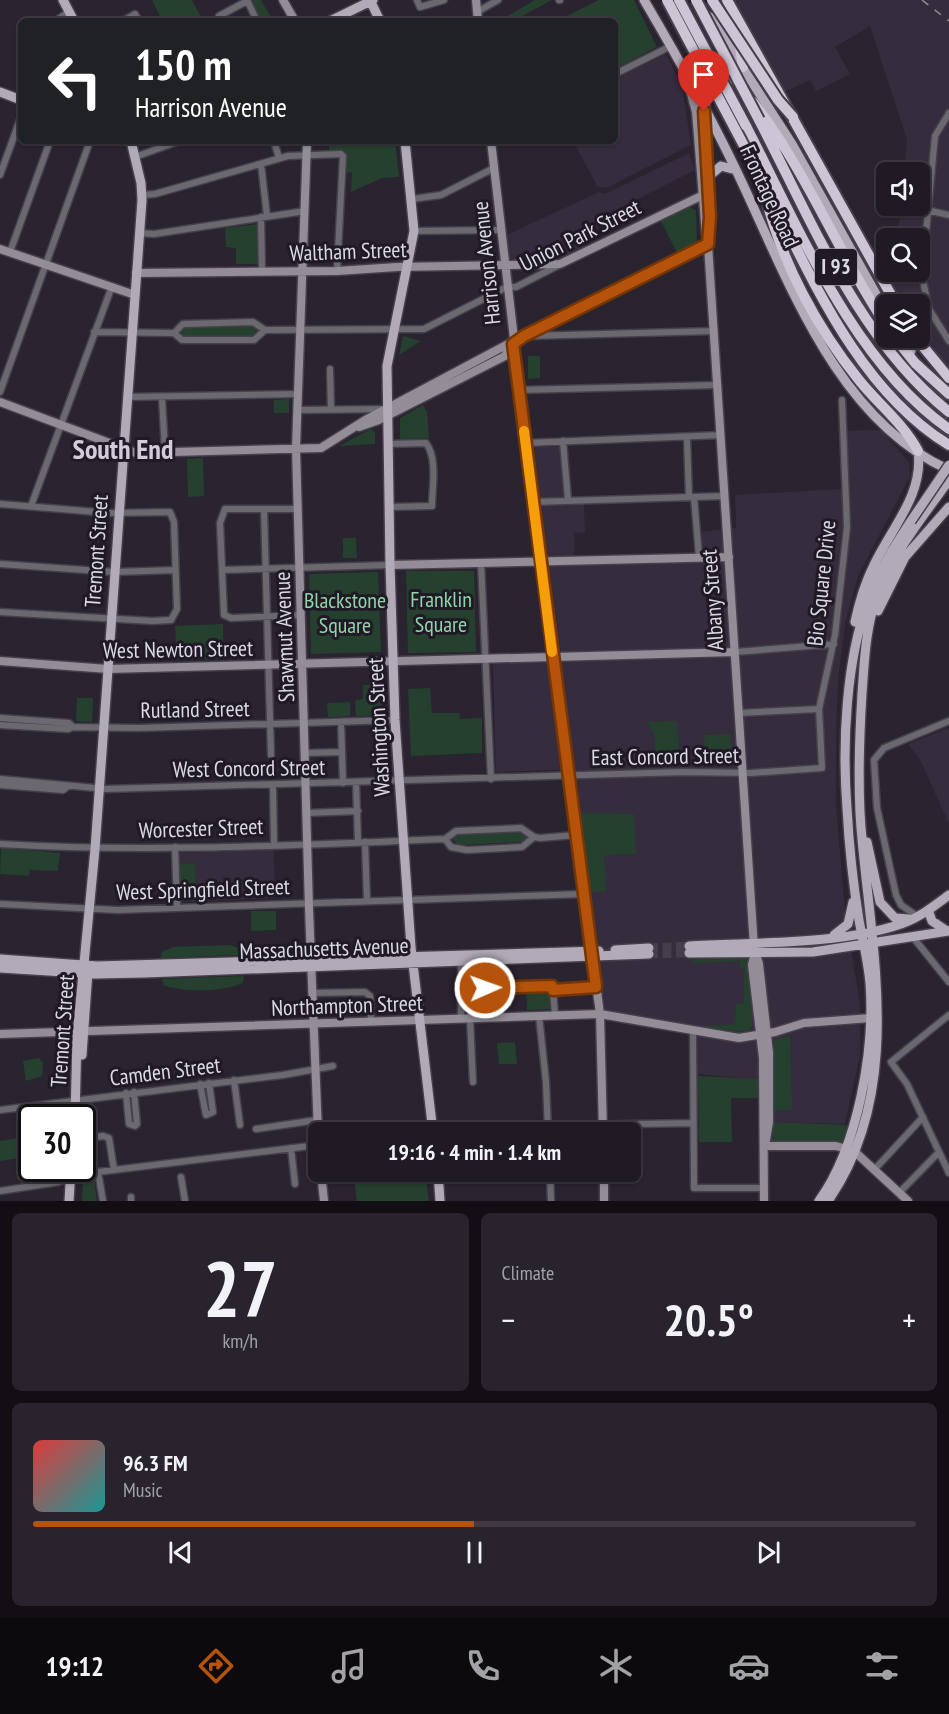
<!DOCTYPE html>
<meta charset="utf-8">
<style>
body{margin:0;font-family:"PT Sans Narrow",sans-serif;background:#28232c;color:#f1f3f6;height:100vh;display:flex;flex-direction:column;font-size:22px;white-space:nowrap}
*{box-sizing:border-box;margin:0}
p{font-size:20px;color:#a2a1a6}
.icon{flex:none;width:33px;height:33px;fill:none;stroke:currentColor;stroke-width:2;stroke-linecap:round;stroke-linejoin:round}
.map{position:relative;height:1201px;overflow:hidden}
.panel{display:flex;flex-direction:column;gap:12px;padding:12px;background:#120e14;flex:1}
.panel>*{flex:none}
.guide{position:absolute;left:18px;top:18px;width:600px;height:126px;border-radius:9px;box-shadow:0 2px 4px #0004,0 0 0 2px #3d3841;background:#202124;color:#fff;overflow:hidden}
.fabs{position:absolute;left:876px;top:162px;display:grid;gap:12px}
.fabs a{display:grid;place-items:center;width:54px;height:54px;border-radius:9px;background:#201a24;box-shadow:0 2px 4px #0004,0 0 0 2px #3d3841;font-size:30px}
.speed{position:absolute;left:18px;top:1104px;display:flex;gap:12px;font-size:30px;font-weight:700;text-align:center}
.speed>*{display:grid;place-content:center;width:78px;height:78px;border-radius:50%;background:#201a24;box-shadow:0 2px 4px #0004,0 0 0 2px #3d3841;line-height:1}
.speed .limit{border:3px solid #111;border-radius:9px;background:#fff;color:#111}
.pin{position:absolute;display:grid;place-items:center;width:51px;height:51px;color:#fff;margin:-62px -26px;border-radius:50% 50% 50% 0;rotate:-45deg;box-shadow:0 0 6px #0007}
.pin .icon{rotate:45deg}
.me{position:absolute;width:66px;margin:-33px;rotate:88deg;stroke-linejoin:round;filter:drop-shadow(0 0 4px #0008)}
.turn{display:flex;align-items:center;gap:21px;height:126px;padding:0 18px;font-size:27px}
.turn .icon{width:78px;height:78px;stroke-width:2.5}
.turn b{display:block;font-size:42px;line-height:51px}
.big{font-size:45px;font-weight:600;line-height:1.1}
.panel .card{flex:1;display:flex;flex-direction:column;justify-content:center;gap:9px;min-width:0;padding:0 21px;border-radius:9px;background:#28232c}
.panel .dial{align-items:center;gap:0}
.dial b{font-size:78px;line-height:1}
.song{display:flex;align-items:center;gap:18px}
.cover{width:72px;height:72px;border-radius:9px;background:linear-gradient(135deg,hsl(0 70% 55%),hsl(180 70% 35%))}
.played{height:6px;border-radius:3px;background:linear-gradient(90deg,#b45309 50%,#3d3841 50%)}
.keys{display:flex;justify-content:space-around;direction:ltr}
.heat{display:flex;justify-content:space-between;align-items:center;font-size:33px;direction:ltr}
.panel .tiles{flex:1;display:grid;gap:12px;grid-template-columns:1fr 1fr}
.card:last-child{grid-column:span 2}
.trip{position:absolute;left:308px;top:1122px;width:333px;height:60px;border-radius:9px;background:#201a24;box-shadow:0 2px 4px #0004,0 0 0 2px #3d3841;font-weight:600;line-height:60px;text-align:center}
.menu{display:flex;height:96px;justify-content:space-around;align-items:center;background:#0d0a0e;color:#a2a1a6}
.menu .icon{width:42px;height:42px}
.menu .on{color:#b45309}
.menu b{font-size:27px;color:#f1f3f6}
.map>svg:first-child{display:block}
</style>
<div class="map">
<svg width="949" height="1201" viewBox="0 0 949 1201">
<rect width="100%" height="100%" fill="#2a2330"/>
<path fill="#352c3d" d="M731,0H949V371L920,336V304H901L875,257L886,250V272H920V238H897L901,206H920V172H904L907,140L870,26L835,47L850,74L816,91L810,80L782,93Z
M666,54L682,85L691,145L606,188L597,186L573,141H615V79Z
M689,153L695,170L618,209L605,223L580,236L586,249L565,259L507,262L504,236L599,192L605,194Z
M881,430L909,462L910,476L858,576L845,624L838,680L836,736V804L845,911L860,1005V1056L845,1124L773,1122V1081L698,1074V1030L603,1010L576,769L496,772L493,664L562,661L534,447L562,446L564,504H584L585,532L574,533V557L699,554L698,532L736,528L735,495L842,489L840,431Z
M949,728V824L920,760L908,744Z
M274,850L275,898L179,902L177,853Z"/>
<path fill="#26402f" d="M152,0H192L203,21H162Z
M252,0H261L273,21H260Z
M535,0H552L513,21H499Z
M599,0H634L657,47L615,69V21H557Z
M329,141H395L399,177L382,178L351,192L352,172L345,173L346,151L329,150Z
M689,207L696,210L697,243L677,253L661,221Z
M258,224V264H236V248L226,247L225,228Z
M253,325L258,330L253,336L183,338L179,333L182,327Z
M403,336L421,341L399,355Z
M528,356H540V378L528,379Z
M289,399V413H274V400Z
M423,405L427,412L429,438L400,439V418Z
M371,429L375,432V444L339,446Z
M203,458L204,496L188,497L187,459Z
M343,538H356L357,558H343Z
M406,571H474L476,652L408,653Z
M378,572L381,652L311,654L309,574Z
M223,624V659L177,660L175,626Z
M363,685H381L382,715L356,716L355,700L363,699Z
M430,688L432,713H459L460,719L482,718V753L411,756L408,689Z
M77,698H93L92,722L76,721Z
M350,702V716L328,717L327,703Z
M677,721L679,750L675,751V766H656L655,736L647,722Z
M731,734V749L705,750L704,735Z
M581,813L634,814L636,854L604,855L606,891L590,892Z
M522,832L529,837L523,842L459,845L452,839L461,834Z
M1,848L60,853L58,871L30,870L29,876L0,874Z
M195,863L196,901H180L179,864Z
M251,911H276V930L251,931Z
M230,945L241,949L243,955L161,958L162,952L173,947Z
M693,957H750L752,1026L749,1030L731,1032L704,1026L735,1024L736,1004L744,1003V969L740,968V961L693,963Z
M244,976L243,983C222,992 184,993 163,985L162,979Z
M550,988L551,1009L527,1010L526,989Z
M790,1036L792,1110H774V1040Z
M515,1042L517,1064H499L497,1043Z
M39,1058L43,1063L42,1076L26,1081L23,1061Z
M698,1076L758,1079V1098H731L732,1142H699Z
M773,1122L849,1125L846,1143L772,1142Z
M31,1136V1156L0,1161V1141Z
M383,1172H425L429,1201H357L354,1177Z
M90,1178L94,1180L97,1201H82L83,1179Z"/>
<g fill="none" stroke-linecap="round" stroke-linejoin="round">
<path stroke="#453e4b" stroke-width="9" stroke-dasharray="9 4.5" stroke-linecap="butt" d="M649,948L689,946
M649,954L689,953"/>
<defs>
<path id="street" d="M247,0L256,19L253,21
M417,0L420,7L444,0
M559,0H560
M477,12L498,0
M56,21L68,12
M123,21L135,14L139,21
M222,21L219,16L247,1
M615,74L671,46
M949,113L935,136L922,276L929,309L949,341
M274,141L279,158
M135,157L179,141
M261,164L267,216
M0,175L21,117
M142,195L155,194L288,156L341,154L343,156L337,271
M412,199L441,195L494,168
M927,210L949,215
M261,217L262,271
M414,231L501,230
M139,233L154,234L305,211
M10,252L50,141
M94,332L174,333L182,340H254L265,330
M174,333L183,324L253,322L265,330L424,329L507,287H516L559,265
M527,336L714,331
M330,369L331,409
M519,390L718,385
M0,392L90,141
M127,397L298,394
M162,398L165,452
M298,410L386,409
M687,438L689,497
M563,441L568,500
M525,443L721,435
M387,444L426,443C438,459 432,488 432,506L389,507
M694,497L699,557
M533,502L725,496
M0,504L109,513L170,512L174,522L177,609L171,620L152,621L0,612
M31,506L111,289
M298,509H225L220,523L224,615L231,618L301,615
M264,510L271,755
M481,563L491,779
M0,564L114,572L175,570
M222,570L390,565
M735,652L834,644
M739,713L819,709
M0,718L69,723L73,727
M341,722L343,783
M0,725L68,729L73,727L139,728L395,720
M305,753L342,752
M0,779L106,789L684,772L751,773L822,768L819,709L835,635L847,527L842,400
M356,783L358,842
M0,785L63,790L67,787
M273,785L274,844
M307,813L358,811
M445,839L451,847L467,850L522,847L534,837
M365,842L367,901
M0,844C148,853 297,845 445,839L456,831L503,829L521,828L534,837L540,838L576,835
M175,847L177,908
M0,904L117,910L583,894
M917,916L901,905L896,895L877,808L874,760L884,748L949,721
M912,936L949,982
M461,988L552,986L553,990L596,987
M553,990L555,1015
M313,993L365,992L370,996L371,1021
M949,1015L891,1062L907,1084L949,1173
M539,1016L546,1082L548,1132
M461,1019V963
M470,1019L473,1082
M693,1031L694,1188H764
M234,1080L240,1125
M200,1084L206,1115L213,1112L209,1083
M126,1093L129,1124L135,1126L137,1124L134,1092
M0,1110L283,1075L333,1066
M256,1129L317,1120
M409,1132L464,1127L693,1123
M82,1139L103,1136L109,1138L114,1170
M291,1148L295,1184
M875,1169L923,1117
M98,1172L103,1201
M550,1172L551,1201
M181,1177L185,1201
M439,1179L511,1172
M0,1191L58,1182L81,1174L318,1145
M899,1193L939,1152
M131,1197V1201"/>
<path id="secondary" d="M283,0L295,21
M476,0L478,21
M740,72C731,82 715,86 708,98C698,116 711,214 708,245L754,947L759,964L769,1053V1122L765,1146
M687,79L696,112L706,235
M307,141L296,448L309,909L318,1132
M491,141L533,502L600,1014L603,1132
M0,249L135,295
M136,273L337,271L397,267L560,264L701,196
M0,402L136,453L321,448L367,419L523,336L708,245
M359,427L379,420L505,356L512,345
M390,565L729,557
M0,661L108,669L735,652
M755,952L752,965L763,1058L764,1201
M0,1034L600,1014L739,1038L775,1032L804,1023L871,1018
M765,1146H836L854,1151L908,1201
M321,1172L324,1201
M604,1172V1201"/>
<path id="primary" d="M63,0L74,21
M370,0L380,21
M644,0C677,56 709,113 737,172C787,276 835,419 949,470
M710,17L792,144L886,312
M330,21L373,0
M0,92L21,100
M405,141L414,231L387,366L390,565L395,720L411,947L433,1132
M708,177L721,166L736,170
M902,338L911,351
M878,611L905,557L949,507
M855,622C859,603 865,583 874,565C892,527 924,494 918,451
M867,842L880,902L895,918L909,919
M928,910L932,921L947,931
M834,935L848,924L853,902
M689,946C754,942 840,945 901,924C919,918 934,906 949,895
M615,950L649,948
M689,953L813,952L949,931
M0,959L97,966L599,951
M0,968L96,974L145,973L649,954
M82,1055L88,971
M75,1118L77,1036L95,849L142,200L141,183L131,141
M438,1172L440,1201
M69,1201L71,1168
M819,1201C858,1147 875,1049 870,983C868,961 863,942 859,920C853,883 849,845 847,808C842,744 846,661 868,601C878,572 894,547 911,521
M828,1201C903,1093 873,959 862,839C857,791 859,742 862,694C864,667 865,639 872,612C885,562 920,521 949,480"/>
<path id="highway" d="M727,0L896,304
M739,41L743,67
M753,102C806,170 838,253 886,325
M759,120C812,221 858,339 949,412
M746,126C798,227 854,363 949,429
M762,180C810,273 856,388 949,445
M766,198C782,263 817,328 859,380C878,404 904,424 918,451
M895,338L915,363L949,394
M916,338L949,378"/>
</defs>
<use href="#street" stroke="#46404c" stroke-width="9"/>
<use href="#secondary" stroke="#46404c" stroke-width="11"/>
<use href="#primary" stroke="#46404c" stroke-width="12"/>
<use href="#highway" stroke="#46404c" stroke-width="14"/>
<use href="#street" stroke="#6b686f" stroke-width="6"/>
<use href="#secondary" stroke="#938d98" stroke-width="8"/>
<use href="#primary" stroke="#b1aab8" stroke-width="9"/>
<use href="#highway" stroke="#cdc4d5" stroke-width="10"/>
<path stroke="#938e98" stroke-width="1.5" stroke-dasharray="8 8" stroke-linecap="butt" d="M922,0L949,21"/>
<defs>
<path id="primary-bridge" d="M911,521L949,465"/>
<path id="highway-bridge" d="M667,0L762,180
M679,0L746,126
M696,0L759,120
M712,0L778,100L793,117"/>
</defs>
<use href="#primary-bridge" stroke="#46404c" stroke-width="12" stroke-linecap="butt"/>
<use href="#highway-bridge" stroke="#46404c" stroke-width="14" stroke-linecap="butt"/>
<use href="#primary-bridge" stroke="#b1aab8" stroke-width="9"/>
<use href="#highway-bridge" stroke="#cdc4d5" stroke-width="10"/>
</g>
<g fill="none" stroke-linecap="round" stroke-linejoin="round">
<defs>
<path id="route" d="M485,988L552,986L553,990L596,987L513,344L524,336L708,244L710,217L704,111"/>
</defs>
<use href="#route" stroke="#753606" stroke-width="15"/>
<use href="#route" stroke="#b45309" stroke-width="10"/>
<path stroke="#f59e0b" stroke-width="10" d="M524,431L552,652"/>
</g>
<g text-anchor="middle" stroke-width="6" stroke-linejoin="round" paint-order="stroke">
<rect fill="#201a26" stroke="#a49fa9" stroke-width="1.5" x="815" y="249" width="42" height="36" rx="4.5"/>
<g font-size="21" font-weight="bold" fill="#dcd8e1">
<text x="836" y="274">I 93</text>
</g>
<g font-size="22" fill="#dcd8e1" stroke="#201a26">
<text transform="translate(770 196) rotate(65)" y="8">Frontage Road</text>
<text transform="translate(580 235) rotate(-27)" y="8">Union Park Street</text>
<text transform="translate(348 251) rotate(-2)" y="8">Waltham Street</text>
<text transform="translate(486 263) rotate(-96)" y="8">Harrison Avenue</text>
<text transform="translate(96 551) rotate(-86)" y="8">Tremont Street</text>
<text transform="translate(821 583) rotate(-84)" y="8">Bio Square Drive</text>
<text transform="translate(712 600) rotate(-94)" y="8">Albany Street</text>
<text transform="translate(284 637) rotate(-92)" y="8">Shawmut Avenue</text>
<text transform="translate(178 649) rotate(-1)" y="8">West Newton Street</text>
<text transform="translate(195 709) rotate(-1)" y="8">Rutland Street</text>
<text transform="translate(378 727) rotate(-93)" y="8">Washington Street</text>
<text transform="translate(665 756) rotate(-1)" y="8">East Concord Street</text>
<text transform="translate(249 768) rotate(-1)" y="8">West Concord Street</text>
<text transform="translate(201 828) rotate(-2)" y="8">Worcester Street</text>
<text transform="translate(203 889) rotate(-2)" y="8">West Springfield Street</text>
<text transform="translate(324 948) rotate(-2)" y="8">Massachusetts Avenue</text>
<text transform="translate(347 1005) rotate(-2)" y="8">Northampton Street</text>
<text transform="translate(62 1031) rotate(-86)" y="8">Tremont Street</text>
<text transform="translate(165 1071) rotate(-7)" y="8">Camden Street</text>
</g>
<g font-size="22" fill="#90d4a8" stroke="#201a26">
<text x="441" y="607">Franklin<tspan x="441" dy="25">Square</tspan></text>
<text x="345" y="608">Blackstone<tspan x="345" dy="25">Square</tspan></text>
</g>
<g font-size="28" font-weight="bold" fill="#d3cadb" stroke="#201a26">
<text x="123" y="459">South End</text>
</g>
</g>
</svg>
<div class="fabs">
<a><svg class="icon" aria-label="sound" viewBox="0 0 24 24"><path d="M4 9h4l5-4v14l-5-4H4zM17 9q2 3 0 6"/></svg></a>
<a><svg class="icon" aria-label="search" viewBox="0 0 24 24"><circle cx="10" cy="10" r="6"/><path d="M15 15l6 6"/></svg></a>
<a><svg class="icon" aria-label="layers" viewBox="0 0 24 24"><path d="M12 4l9 5-9 5-9-5zM3 14l9 5 9-5"/></svg></a>
</div>
<div class="speed"><div class="limit">30</div></div>
<div class="pin" style="left:704px;top:111px;background:#d93025"><svg class="icon" aria-label="arrive" viewBox="0 0 24 24"><path d="M6 21V4h12l-3 4 3 4H6"/></svg></div>
<svg class="me" style="left:485px;top:988px" viewBox="-20 -20 40 40"><circle r="17" fill="#b45309" stroke="#fff" stroke-width="3"/><path d="M0-11L8 9 0 5-8 9z" fill="#fff"/></svg>
<div class="trip">19:16 · 4 min · 1.4 km</div>
<div class="guide">
<div class="turn"><svg class="icon" aria-label="left" viewBox="0 0 24 24"><path d="M17 20v-9H6M10 6l-5 5 5 5"/></svg><div><b>150 m</b>Harrison Avenue</div></div>
</div>
</div>
<section class="panel">
<div class="tiles">
<div class="card dial"><b>27</b><p>km/h</p></div>
<div class="card"><p>Climate</p>
<div class="heat"><a>−</a><b class="big">20.5°</b><a>+</a></div>
</div>
<div class="card">
<div class="song"><i class="cover"></i><div><b>96.3 FM</b><p>Music</p></div></div>
<div class="played"></div>
<div class="keys"><svg class="icon" aria-label="previous" viewBox="0 0 24 24"><path d="M18 5L8 12l10 7zM5 5v14"/></svg><svg class="icon" aria-label="pause" viewBox="0 0 24 24"><path d="M8 5v14M16 5v14"/></svg><svg class="icon" aria-label="next" viewBox="0 0 24 24"><path d="M6 5l10 7-10 7zM19 5v14"/></svg></div>
</div>
</div>
</section>
<nav class="menu">
<b>19:12</b>
<svg class="icon on" aria-label="directions" viewBox="0 0 24 24"><path d="M12 3l9 9-9 9-9-9zM9 14v-3h6M13 9l2 2-2 2"/></svg>
<svg class="icon" aria-label="music" viewBox="0 0 24 24"><path d="M9 18V5l10-2v13"/><circle cx="6" cy="18" r="3"/><circle cx="16" cy="16" r="3"/></svg>
<svg class="icon" aria-label="phone" viewBox="0 0 24 24"><path d="M5 4h4l2 5-3 2q2 4 5 5l2-3 5 2v4C11 20 4 13 5 4z"/></svg>
<svg class="icon" aria-label="climate" viewBox="0 0 24 24"><path d="M12 3v18M4 7l16 10M4 17L20 7"/></svg>
<svg class="icon" aria-label="car" viewBox="0 0 24 24"><path d="M5 17H2v-5l4-1 3-4h7l3 4 3 1v5h-3M9 17h6M6 11h13"/><circle cx="7" cy="17" r="2"/><circle cx="17" cy="17" r="2"/></svg>
<svg class="icon" aria-label="filters" viewBox="0 0 24 24"><path d="M4 7h16M4 17h16"/><circle cx="9" cy="7" r="2"/><circle cx="15" cy="17" r="2"/></svg>
</nav>
